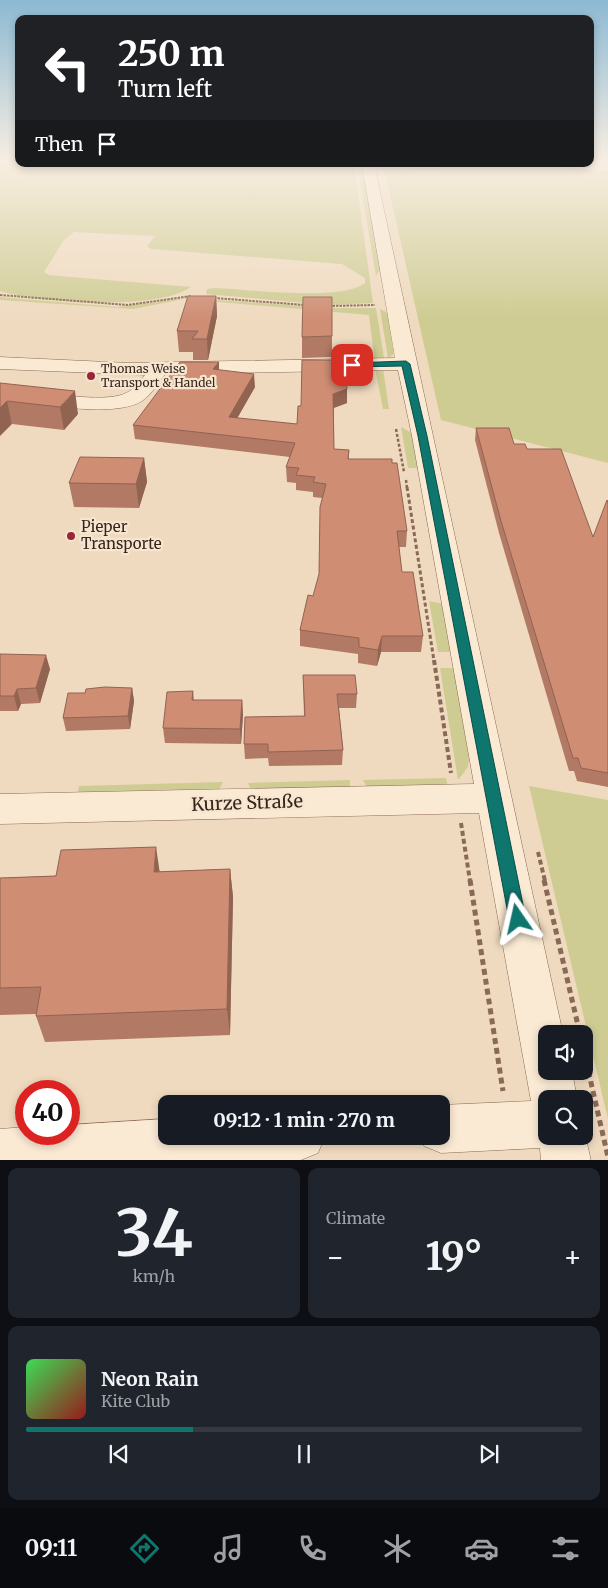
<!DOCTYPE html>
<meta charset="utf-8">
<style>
body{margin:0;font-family:Merriweather,serif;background:#20242c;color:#f1f3f6;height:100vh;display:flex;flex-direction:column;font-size:19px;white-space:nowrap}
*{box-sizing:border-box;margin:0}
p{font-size:16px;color:#9ea1a6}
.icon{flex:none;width:28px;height:28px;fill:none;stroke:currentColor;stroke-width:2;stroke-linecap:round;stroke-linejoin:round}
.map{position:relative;height:1160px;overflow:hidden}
.panel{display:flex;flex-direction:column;gap:8px;padding:8px;background:#0d0f14;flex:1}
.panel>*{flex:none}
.guide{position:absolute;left:15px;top:15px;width:579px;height:152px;border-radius:10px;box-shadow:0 2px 8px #0003;background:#202124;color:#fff;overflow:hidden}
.buttons{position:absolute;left:538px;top:1025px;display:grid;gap:10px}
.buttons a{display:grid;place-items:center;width:55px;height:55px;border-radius:10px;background:#171b24;box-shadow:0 2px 8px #0003;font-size:25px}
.speed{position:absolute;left:15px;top:1080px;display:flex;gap:10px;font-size:25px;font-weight:700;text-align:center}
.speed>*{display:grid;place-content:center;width:65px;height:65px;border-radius:50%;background:#171b24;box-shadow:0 2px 8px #0003;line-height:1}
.speed .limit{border:8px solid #d22;background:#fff;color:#111}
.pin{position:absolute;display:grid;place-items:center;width:42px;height:42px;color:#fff;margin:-21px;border-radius:10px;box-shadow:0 2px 8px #0006}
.me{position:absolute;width:55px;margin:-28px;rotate:349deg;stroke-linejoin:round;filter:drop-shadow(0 0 4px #0008)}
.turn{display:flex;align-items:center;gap:18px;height:105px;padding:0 20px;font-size:22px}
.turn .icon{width:65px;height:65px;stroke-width:2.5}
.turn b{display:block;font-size:35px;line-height:42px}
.then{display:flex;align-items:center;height:48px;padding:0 20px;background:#0003;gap:10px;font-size:19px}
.big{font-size:38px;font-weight:700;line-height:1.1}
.panel .card{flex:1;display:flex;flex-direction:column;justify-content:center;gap:8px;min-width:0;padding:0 18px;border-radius:10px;background:#20242c}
.panel .dial{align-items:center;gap:0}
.dial b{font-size:65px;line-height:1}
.song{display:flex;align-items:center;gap:15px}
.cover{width:60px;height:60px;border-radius:8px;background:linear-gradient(135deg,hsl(130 70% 55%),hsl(0 70% 35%))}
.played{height:5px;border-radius:2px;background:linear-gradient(90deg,#0f766e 30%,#363941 30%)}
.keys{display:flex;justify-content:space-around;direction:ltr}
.heat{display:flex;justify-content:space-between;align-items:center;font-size:28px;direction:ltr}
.panel .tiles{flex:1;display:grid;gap:8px;grid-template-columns:1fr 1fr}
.card:last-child{grid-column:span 2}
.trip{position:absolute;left:158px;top:1095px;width:292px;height:50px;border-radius:10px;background:#171b24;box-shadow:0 2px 8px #0003;font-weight:700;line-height:50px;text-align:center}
.tab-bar{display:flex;height:80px;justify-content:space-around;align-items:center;background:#090b0e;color:#9ea1a6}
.tab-bar .icon{width:35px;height:35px}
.tab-bar .on{color:#0f766e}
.tab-bar b{font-size:22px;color:#f1f3f6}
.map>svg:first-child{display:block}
</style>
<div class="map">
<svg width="608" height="1161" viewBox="0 0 608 1161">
<rect width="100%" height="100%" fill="#efdabf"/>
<path fill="#cecc93" d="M0,159H19V164H354L373,303L328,305L206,294L207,289L215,288C248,289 340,302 365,283V278L342,264L151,249L147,246L155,236L74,232L64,240L44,272L49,275L70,277L191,287C156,311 41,303 0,291Z
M357,164H362L380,270L376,276Z
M471,164H554L608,169V463L441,420L384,168Z
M0,297L117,307L187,298L334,308H376L384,358L370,359L366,356H374L369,315L184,299L133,309L0,300Z
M380,309L388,313L396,348L394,354L388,358Z
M375,368H383L389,409H383Z
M401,427L412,433L418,468H408Z
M429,601L443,604L452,652H438Z
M440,668H454L469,759L468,767L458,780Z
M446,778L448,786L369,791L363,780Z
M350,780V786L345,791L252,793L248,783Z
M223,782L217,794L82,798L78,792L79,786Z
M529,786L608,800V1119Z"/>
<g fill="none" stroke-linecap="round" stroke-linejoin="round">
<defs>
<path id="minor" d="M590,163L608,164V172L567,168L561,164Z
M362,164H446L440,168L375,169L563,1034H546V1071H572L577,1099H546V1136H584V1130L591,1161H541L540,1148L441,1153L424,1146L420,1136H441V1105L531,1101L479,813L0,824V794L474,784L412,436L398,370L165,374C158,383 152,394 142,401C114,419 34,403 0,399V387C29,390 95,403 121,395C132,392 139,383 145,375L0,369V357L129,363L395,358Z
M166,1119V1136H325L318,1153L301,1160L0,1161V1129L26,1127V1134H69V1125Z"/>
</defs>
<use href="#minor" stroke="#896a57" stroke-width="1"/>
<path stroke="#896a57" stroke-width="2" stroke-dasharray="2.5 1" stroke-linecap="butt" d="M0,295L128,305L191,296
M214,298L305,305
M329,306L375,305"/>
<path stroke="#896a57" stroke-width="2.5" stroke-dasharray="3 2" stroke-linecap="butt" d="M396,429L404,472
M406,480L407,488"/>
<path stroke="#896a57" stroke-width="3" stroke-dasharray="4 2.5" stroke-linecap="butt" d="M407,487L434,661"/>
<path stroke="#896a57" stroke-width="4" stroke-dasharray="5 3" stroke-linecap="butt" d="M434,660L451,773
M461,823L470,881
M538,852L545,881"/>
<path stroke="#896a57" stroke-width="5" stroke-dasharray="6 4" stroke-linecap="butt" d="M470,880L503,1091
M544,880L580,1034
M584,1052L608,1157"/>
<use href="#minor" fill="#fae9d3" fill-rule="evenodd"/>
</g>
<path fill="#b27964" d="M216,296L217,316L208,360H193V352H179L177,331Z
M332,336V357L302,358V337Z
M219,362V370L255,387L237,418L297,424L301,406L347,389V403L334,408V449L349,450V459L407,531L406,547H399L402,572L423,636L421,652H381L377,666L358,663V654L300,646V630L313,596L319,575L322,498L313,497V492L296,490V483L287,482L286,467L290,457L135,439L133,425Z
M0,383L78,414L64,430L12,424Z
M476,428L527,449L593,537L608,503V787L577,781L574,771H569L499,533L475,440Z
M144,458L147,482L139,508L74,507L69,483Z
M0,654L50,669L40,703L21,704L18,711H0Z
M303,675L357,694L356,708H339L343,750L342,765L269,766L268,758L245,759L244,744L304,716Z
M132,688L134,701L130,729L66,731L63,718L85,693Z
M193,691L194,700H242L243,715L241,744L165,743L163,728Z
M230,869L233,897L230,1035L45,1042L36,1016V1014L0,1015V878Z"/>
<path fill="#916351" d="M216,296L217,316L208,360L207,339Z
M219,362V375L213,369Z
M254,374L255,387L230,431L229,417Z
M347,389V403L333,408V394Z
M75,391L78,414L64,430L60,407Z
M7,401L12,424L0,436V408Z
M144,458L147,482L139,508L136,484Z
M382,636L381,652L377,666L378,650Z
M46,655L50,669L40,703L36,688Z
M132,688L134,701L130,729L128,716Z
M17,689L21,704L18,711L14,696Z
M242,700L243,715L241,744L240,729Z
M156,847L160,874L154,872Z
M230,869L233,897L230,1035L227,1009Z"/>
<path fill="#cf8d74" stroke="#916351" d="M188,296H216L207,339H192L198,331H177Z
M303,297H332V336L302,337Z
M302,360H332L345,365L347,389L333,394L334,449L349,450L348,459H392V463H397L407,531H397L402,572H413L423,636H382L378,650L359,647V638L300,630L308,595L313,596L319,574L320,507L326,484L313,482L315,477L296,475L299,468L286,467L295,443L133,425L180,362H219L213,369L254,374L229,417L297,424L298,406H301Z
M0,383L75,391L60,407L7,401L0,408Z
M476,428H509L514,444H525L527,449H561L593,537L607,500L608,503V773L581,768L578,758H573L501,521Z
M80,457L144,458L136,484L69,483Z
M0,654L46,655L36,688L17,689L14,696H0Z
M303,675H355L357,694H337L343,750L268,752V744H244L245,717L305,716Z
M105,687L132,688L128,716L63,718L68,693H85L86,689Z
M193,691L192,700H242L240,729L163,728L167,692Z
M156,847L154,872L230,869L227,1009L36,1016L41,987L0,988V878L56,876L61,850Z"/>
<linearGradient id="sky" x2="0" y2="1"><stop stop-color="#8cb9d3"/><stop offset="0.5" stop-color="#f8eee2"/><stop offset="1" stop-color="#f8eee2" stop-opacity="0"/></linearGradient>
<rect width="608" height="321" fill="url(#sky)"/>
<path fill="#0f766e" stroke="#0a4d48" d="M406,361L410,364L427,436L526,919L523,924L518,926L512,924L509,919L418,436L402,366L352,367L348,365L352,363Z"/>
<g fill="#9a2536" stroke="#f7e6cf" stroke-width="2">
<circle cx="91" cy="376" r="5"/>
<circle cx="71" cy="536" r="5"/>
</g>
<g text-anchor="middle" stroke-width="4.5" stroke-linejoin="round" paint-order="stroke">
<g font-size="12" fill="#38251c" stroke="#f7e6cf" text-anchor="start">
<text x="101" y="373">Thomas Weise<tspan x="101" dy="14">Transport &amp; Handel</tspan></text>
</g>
<g font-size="15" fill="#38251c" stroke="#f7e6cf" text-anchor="start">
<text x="81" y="532">Pieper<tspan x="81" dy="17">Transporte</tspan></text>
</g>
<g font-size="18" fill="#38251c" stroke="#f7e6cf">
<text transform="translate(247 803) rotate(-2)" y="6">Kurze Straße</text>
</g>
</g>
</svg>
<div class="buttons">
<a><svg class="icon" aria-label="sound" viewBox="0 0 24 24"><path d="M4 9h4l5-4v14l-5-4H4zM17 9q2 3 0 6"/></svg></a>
<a><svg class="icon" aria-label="search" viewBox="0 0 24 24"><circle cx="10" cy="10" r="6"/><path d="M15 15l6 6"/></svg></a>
</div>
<div class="speed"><div class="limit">40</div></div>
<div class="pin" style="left:352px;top:365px;background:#d93025"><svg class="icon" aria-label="arrive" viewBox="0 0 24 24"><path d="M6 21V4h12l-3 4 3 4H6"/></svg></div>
<svg class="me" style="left:518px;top:919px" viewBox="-20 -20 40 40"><path d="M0-17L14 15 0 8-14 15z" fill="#0f766e" stroke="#fff" stroke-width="4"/></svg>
<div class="trip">09:12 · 1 min · 270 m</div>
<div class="guide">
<div class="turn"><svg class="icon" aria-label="left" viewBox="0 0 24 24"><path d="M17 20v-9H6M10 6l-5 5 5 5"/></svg><div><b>250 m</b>Turn left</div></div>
<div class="then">Then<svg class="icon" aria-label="arrive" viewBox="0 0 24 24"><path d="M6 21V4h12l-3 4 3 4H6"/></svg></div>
</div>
</div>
<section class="panel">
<div class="tiles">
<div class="card dial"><b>34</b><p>km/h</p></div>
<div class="card"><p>Climate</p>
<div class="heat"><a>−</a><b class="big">19°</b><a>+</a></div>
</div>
<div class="card">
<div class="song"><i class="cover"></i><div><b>Neon Rain</b><p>Kite Club</p></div></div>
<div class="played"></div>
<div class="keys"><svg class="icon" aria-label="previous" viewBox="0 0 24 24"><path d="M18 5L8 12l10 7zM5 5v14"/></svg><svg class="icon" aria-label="pause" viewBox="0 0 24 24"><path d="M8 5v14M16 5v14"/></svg><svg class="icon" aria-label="next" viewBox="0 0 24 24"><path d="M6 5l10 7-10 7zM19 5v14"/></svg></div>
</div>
</div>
</section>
<nav class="tab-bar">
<b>09:11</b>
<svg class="icon on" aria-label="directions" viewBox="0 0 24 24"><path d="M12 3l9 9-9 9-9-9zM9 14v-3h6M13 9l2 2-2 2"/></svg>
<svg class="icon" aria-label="music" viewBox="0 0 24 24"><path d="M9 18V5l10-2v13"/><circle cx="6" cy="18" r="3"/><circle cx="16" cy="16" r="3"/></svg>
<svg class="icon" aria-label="phone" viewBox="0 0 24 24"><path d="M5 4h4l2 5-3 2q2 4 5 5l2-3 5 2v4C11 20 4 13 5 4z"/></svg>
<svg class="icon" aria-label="climate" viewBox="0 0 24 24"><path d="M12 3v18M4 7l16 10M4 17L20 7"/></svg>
<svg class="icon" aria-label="car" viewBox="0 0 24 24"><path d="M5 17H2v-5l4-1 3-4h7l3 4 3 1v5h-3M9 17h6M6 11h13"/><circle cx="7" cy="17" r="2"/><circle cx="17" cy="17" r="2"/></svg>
<svg class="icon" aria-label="filters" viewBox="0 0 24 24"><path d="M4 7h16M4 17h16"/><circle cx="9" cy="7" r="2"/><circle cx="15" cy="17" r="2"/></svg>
</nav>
